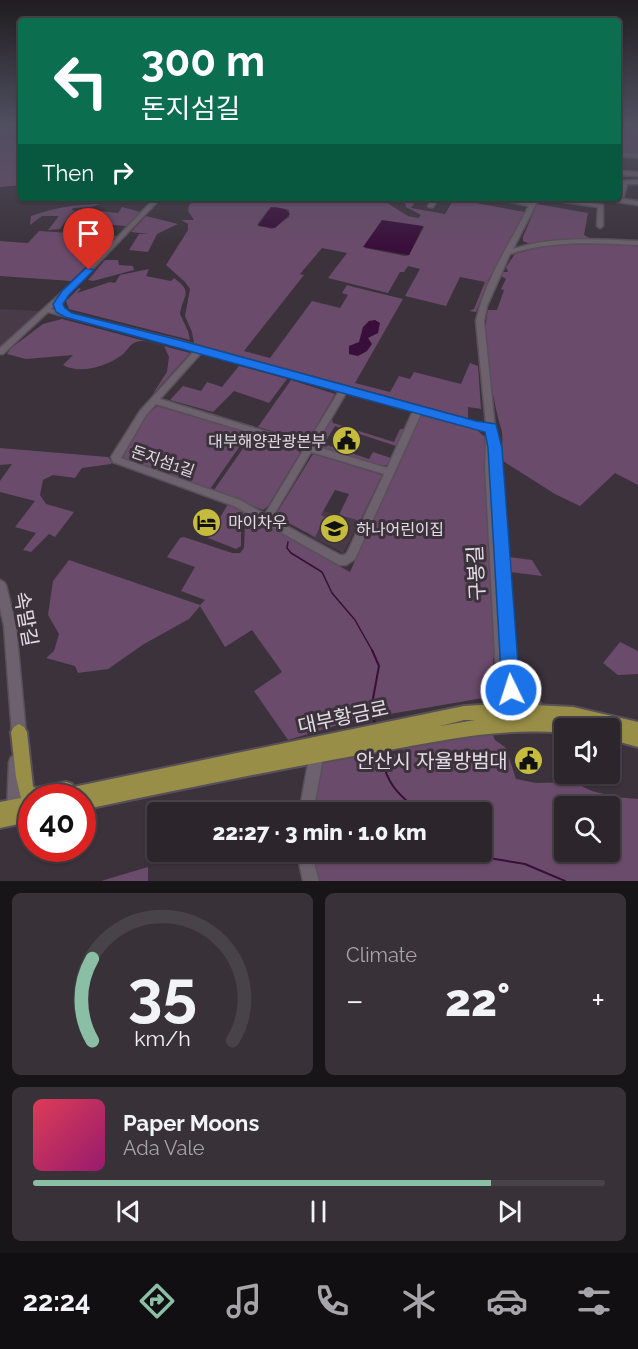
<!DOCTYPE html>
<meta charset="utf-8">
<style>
body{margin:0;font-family:Raleway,"Noto Sans KR",sans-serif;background:#383238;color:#f1f3f6;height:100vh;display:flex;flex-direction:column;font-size:22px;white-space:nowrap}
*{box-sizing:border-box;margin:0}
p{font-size:20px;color:#a6a5a9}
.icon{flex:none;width:33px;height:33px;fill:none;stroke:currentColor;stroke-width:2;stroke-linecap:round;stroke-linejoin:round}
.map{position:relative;height:881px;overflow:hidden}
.sheet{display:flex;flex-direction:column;gap:12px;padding:12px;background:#181518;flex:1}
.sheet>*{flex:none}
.top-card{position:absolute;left:18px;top:18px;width:603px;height:183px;border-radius:6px;box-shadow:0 2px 4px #0004,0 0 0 2px #484348;background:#0b6e4f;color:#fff;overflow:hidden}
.fabs{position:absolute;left:554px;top:718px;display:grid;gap:12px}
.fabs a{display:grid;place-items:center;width:66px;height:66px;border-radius:6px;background:#2c262c;box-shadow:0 2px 4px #0004,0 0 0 2px #484348;font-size:30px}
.speed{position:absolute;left:18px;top:784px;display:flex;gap:12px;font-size:30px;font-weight:700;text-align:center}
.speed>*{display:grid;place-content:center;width:78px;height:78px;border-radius:50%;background:#2c262c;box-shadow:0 2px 4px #0004,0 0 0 2px #484348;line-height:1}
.speed .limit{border:9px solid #d22;background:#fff;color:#111}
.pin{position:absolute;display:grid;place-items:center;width:51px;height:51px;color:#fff;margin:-62px -26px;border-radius:50% 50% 50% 0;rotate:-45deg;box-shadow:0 0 6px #0007}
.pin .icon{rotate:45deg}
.me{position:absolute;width:66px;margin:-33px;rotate:356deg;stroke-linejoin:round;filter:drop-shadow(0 0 4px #0008)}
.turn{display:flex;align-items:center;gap:21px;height:126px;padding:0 24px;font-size:27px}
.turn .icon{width:78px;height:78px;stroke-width:2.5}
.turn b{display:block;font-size:42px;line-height:51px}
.then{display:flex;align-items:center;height:57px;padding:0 24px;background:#0003;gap:12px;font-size:22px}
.big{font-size:45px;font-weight:800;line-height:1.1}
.sheet .tile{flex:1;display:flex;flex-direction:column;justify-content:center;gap:9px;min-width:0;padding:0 21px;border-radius:9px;background:#383238}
.sheet .dial{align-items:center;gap:0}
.dial svg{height:156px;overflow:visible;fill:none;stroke:#484348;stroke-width:7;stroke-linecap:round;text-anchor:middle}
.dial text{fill:#f1f3f6;stroke:none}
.song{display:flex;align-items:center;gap:18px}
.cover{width:72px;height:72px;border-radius:9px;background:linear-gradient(135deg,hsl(350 70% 55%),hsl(320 70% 35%))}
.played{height:6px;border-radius:3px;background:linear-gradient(90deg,#8abfa5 80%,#484348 80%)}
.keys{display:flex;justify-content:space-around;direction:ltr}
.heat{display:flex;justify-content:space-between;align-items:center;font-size:33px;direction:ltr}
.sheet .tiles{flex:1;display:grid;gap:12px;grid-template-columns:1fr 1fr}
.tile:last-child{grid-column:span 2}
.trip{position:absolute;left:147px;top:802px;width:345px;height:60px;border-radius:6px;background:#2c262c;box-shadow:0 2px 4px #0004,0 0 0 2px #484348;font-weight:800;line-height:60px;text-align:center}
.tab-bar{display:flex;height:96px;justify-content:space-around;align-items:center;background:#120f12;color:#a6a5a9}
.tab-bar .icon{width:42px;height:42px}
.tab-bar .on{color:#8abfa5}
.tab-bar b{font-size:27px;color:#f1f3f6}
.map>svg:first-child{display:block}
</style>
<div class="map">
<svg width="638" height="881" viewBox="0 0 638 881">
<rect width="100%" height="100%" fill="#3b323b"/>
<path fill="#493a48" d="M0,309L40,311L0,348Z
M323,511L360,521L343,553L310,536Z"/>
<path fill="#6b4b6b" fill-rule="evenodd" d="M0,124H21V185L0,187Z
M618,124H638V155L618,153Z
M198,198H389V204L408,216L418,218L421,215L406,207L404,198H418L411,208L445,214L454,199L525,212L489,279L476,312L469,311L474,309L485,282L460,277L446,306L405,296L420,269L408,266L404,272H400L388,293L328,278L347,253L322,248L300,274L304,275L244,351L270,358L312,301L340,308L348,295L342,293L347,285L354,287L403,299L355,383L390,392L399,376L410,379L414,372L461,384L470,363L478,366L481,409L468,407V418L194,343L192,332L185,316L190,289L185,282L166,265L188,230V224L181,220H194L188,211L189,205ZM276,207L289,210V217L272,229L257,225L268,210ZM379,225L423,226L424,227L409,255L405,256L365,248Z
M100,204L91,207L73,208L72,210L75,211L69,216L60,229L48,230L59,216H42L30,225L31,216C53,208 77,204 100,204Z
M537,204L588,213L584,235L593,240L532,245L523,241V237Z
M122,207L140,212L126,226L100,224L103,218H88L78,231L66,228C72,203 98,212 118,213Z
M146,216L178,224L157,234L148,252L129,250L139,234H149L131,232Z
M39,231L117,236L71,281L0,276V241L28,243Z
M586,242L638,243V485L615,473L580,506L555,494L503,461C501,450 504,438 501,428C493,401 481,337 488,310H497L504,290L501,289L506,279L501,276L503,272H508L506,267L515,254L541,247Z
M105,260H118L119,265L133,266L134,270L93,281L88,280Z
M149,269L146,276L171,281L174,278C194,293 183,294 180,314L188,331L190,340L69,309L66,301L79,288L81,289L77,293L110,282L115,283L120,275Z
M62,319L190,353L152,395L167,372L169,357L164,346C155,344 145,339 136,342C130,344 127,351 122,355C107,366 80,375 63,365L73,355L26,359L7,354L11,348L43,324Z
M239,366L287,379L269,403L234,391L213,412L170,400L183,386L201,391L207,382L222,387Z
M291,380L335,394L309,439L305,441L258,427Z
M157,406L249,433L210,489L122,459L121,457L145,416Z
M422,416L477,430L486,438L498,658H493L495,696L355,720L288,740L254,691L282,672L252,630L225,647L200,606L189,619L144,644L108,669L78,673L75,666L46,658L54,651L59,634L48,615L53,581L69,560L200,605L205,600L181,591L195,567L167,557L180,538L184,537L232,553H240L244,548L245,524L253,517L350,572L418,418Z
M332,419L333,423L394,442L400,429H404L396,446L335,426L324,444L369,459L373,452L391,458L387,465L382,466L317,446L316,443Z
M253,434L297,448L300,453L268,506L263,510L214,490Z
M0,448L108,457L112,462L111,464L82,468L75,478L53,475L43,480L40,495L46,504L74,512L55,537L49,534L31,552L23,550L36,533L15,527L35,501L0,492V481L12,464L0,465Z
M313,454L382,475L360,521L339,515L349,494L335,490L321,515L325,517L315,537L275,516Z
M228,504L248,514L241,523V546L236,549L208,538Z
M509,557L532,560L542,576L510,572Z
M620,642L638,651V674L618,675L603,663Z
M491,731L495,740L506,748L516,779L536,783L573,782L592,791L615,797L638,799V881H319L312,852H482V813H313L319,768L323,760L362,753L363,760L404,753L402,746ZM564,807H609V852H564Z
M148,867V881H101Z"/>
<path fill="#390e3a" d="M271,207L285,209L290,214L275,228L258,226Z
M382,220L423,226L409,255L363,247Z
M375,320L380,323L378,333L368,338L372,344L367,351L358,356L349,354V346L359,342L363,327L369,321Z"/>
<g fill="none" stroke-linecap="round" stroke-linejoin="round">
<path stroke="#390e3a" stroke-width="1.5" d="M288,542L287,548L291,553L322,572L332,593L355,620L373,652"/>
<path stroke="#390e3a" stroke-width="2" d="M372,650L379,666L372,704L375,726
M380,751C386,783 396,793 421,813
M476,852L489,858L525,864L565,881"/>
<defs>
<path id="minor" d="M618,152L638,154V158L618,156Z
M618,171L638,172V176L618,175Z
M638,180V184H627L623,199L638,201V205L606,200L603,198H618L623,181Z
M155,198H161L86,276L51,309L178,340L476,423L486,424L476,321C485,280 510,243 529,206L491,198H503L531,203L533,198H539L513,249C552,236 597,239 638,241V245C596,243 551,240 510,254L487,306L484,321L495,428L500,448L517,688L524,697L540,702L542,706L540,710L536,712L516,707L508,697L502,709L498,711L494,709L492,705L497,694L485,467L486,436L488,434L487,431L476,429L421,414L355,559L346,565H339L234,506L113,462L111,457L140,411L195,350L48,312L3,354H0V348L82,274ZM202,352L339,391L307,444L160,399ZM346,393L413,411L387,468L315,446ZM156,404L304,449L265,514L240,500L121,458L146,415ZM311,452L384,474L347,553L344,555H340L272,518Z
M433,198H439L433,207H429L428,206Z
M548,198H562L603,205V226L600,228L597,226L598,207L551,200Z
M0,580L4,582L6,585L16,626L26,734L24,739L19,741L14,739L12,734L4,626L0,608Z
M317,746L322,748L324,753L313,813H299L310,753L312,748Z
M16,755L21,757L23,762L21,812L19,817L14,819L9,817L7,812L9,762L11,757Z
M297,852H311L319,881H303Z"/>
<path id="major" d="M511,683L516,685L518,690L514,704L573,707L638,722V747L609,739V729H564V733C503,727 443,740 383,751C282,768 182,789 82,810V798H32V821L0,828V802L21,798L16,777L11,732L14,727L19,724L24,727L27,732L33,787L36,788L66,782L72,784L73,787L464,706L496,704L502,698L506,685ZM464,720H475L440,726Z"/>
</defs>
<use href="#minor" stroke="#585058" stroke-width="3"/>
<use href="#major" stroke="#585058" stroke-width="4"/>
<use href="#minor" fill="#6c616c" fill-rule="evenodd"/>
<use href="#major" fill="#988e47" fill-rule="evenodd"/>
</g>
<linearGradient id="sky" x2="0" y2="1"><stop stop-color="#201c20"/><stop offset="0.5" stop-color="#4f4f60"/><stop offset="1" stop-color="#4f4f60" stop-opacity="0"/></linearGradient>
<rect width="638" height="248" fill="url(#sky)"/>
<path fill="#1a73e8" stroke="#114b97" stroke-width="1.5" d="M86,268L94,270L69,295L63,304L65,308L72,313L179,340L476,421L496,424L502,448L520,690L518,697L511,699L504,697L502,690L488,448L485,432L65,317L56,312L53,304L62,291Z"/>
<defs>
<symbol id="civic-disc" viewBox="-11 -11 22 22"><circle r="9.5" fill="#c5bc3d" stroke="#3b323b"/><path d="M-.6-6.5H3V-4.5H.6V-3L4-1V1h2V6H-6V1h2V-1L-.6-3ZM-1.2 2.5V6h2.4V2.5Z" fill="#111"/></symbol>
<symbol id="hotel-disc" viewBox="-11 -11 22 22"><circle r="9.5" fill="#c5bc3d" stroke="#3b323b"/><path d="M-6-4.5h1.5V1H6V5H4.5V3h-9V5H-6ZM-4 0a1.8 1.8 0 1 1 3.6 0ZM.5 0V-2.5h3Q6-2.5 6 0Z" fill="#111"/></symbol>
<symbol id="school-disc" viewBox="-11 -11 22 22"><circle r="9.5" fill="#c5bc3d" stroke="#3b323b"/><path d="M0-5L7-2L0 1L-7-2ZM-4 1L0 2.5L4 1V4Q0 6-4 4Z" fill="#111"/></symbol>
</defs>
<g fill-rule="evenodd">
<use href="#civic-disc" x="330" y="424" width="33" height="33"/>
<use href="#hotel-disc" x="190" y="506" width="33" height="33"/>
<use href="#school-disc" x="318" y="512" width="33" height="33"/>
<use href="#civic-disc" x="512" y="744" width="33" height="33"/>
</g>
<g text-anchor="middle" stroke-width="6" stroke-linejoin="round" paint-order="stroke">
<g font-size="16" fill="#e3dde3" stroke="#3b323b" text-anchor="start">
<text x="326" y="447" text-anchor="end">대부해양관광본부</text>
<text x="228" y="528">마이차우</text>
<text x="356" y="535">하나어린이집</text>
</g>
<g font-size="16" fill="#e3dde3" stroke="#3b323b">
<text transform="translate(163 461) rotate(19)" y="6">돈지섬1길</text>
</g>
<g font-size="20" fill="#e3dde3" stroke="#3b323b">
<text transform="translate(476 573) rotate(-93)" y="7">구봉길</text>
<text transform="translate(26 619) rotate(80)" y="7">속말길</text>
<text transform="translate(343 717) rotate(-12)" y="7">대부황금로</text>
</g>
<g font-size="20" fill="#e3dde3" stroke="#3b323b" text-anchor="end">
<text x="508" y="768">안산시 자율방범대</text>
</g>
</g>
</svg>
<div class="fabs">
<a><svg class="icon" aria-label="sound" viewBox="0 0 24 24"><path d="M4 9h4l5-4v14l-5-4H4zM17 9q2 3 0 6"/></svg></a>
<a><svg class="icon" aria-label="search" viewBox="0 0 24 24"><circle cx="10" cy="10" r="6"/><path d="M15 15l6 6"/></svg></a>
</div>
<div class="speed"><div class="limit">40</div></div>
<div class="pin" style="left:89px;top:270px;background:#d93025"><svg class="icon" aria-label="arrive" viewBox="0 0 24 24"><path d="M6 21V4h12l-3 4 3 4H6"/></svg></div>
<svg class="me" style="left:511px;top:690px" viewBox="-20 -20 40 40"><circle r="17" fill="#1a73e8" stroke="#fff" stroke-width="3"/><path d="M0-11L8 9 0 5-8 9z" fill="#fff"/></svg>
<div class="trip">22:27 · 3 min · 1.0 km</div>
<div class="top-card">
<div class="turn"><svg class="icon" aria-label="left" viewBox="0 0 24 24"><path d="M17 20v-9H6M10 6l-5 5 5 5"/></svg><div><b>300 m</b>돈지섬길</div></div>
<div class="then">Then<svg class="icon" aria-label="right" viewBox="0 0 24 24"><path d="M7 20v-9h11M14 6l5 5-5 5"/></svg></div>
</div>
</div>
<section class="sheet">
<div class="tiles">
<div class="tile dial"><svg viewBox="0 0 100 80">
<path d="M14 69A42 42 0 1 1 86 69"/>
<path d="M14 69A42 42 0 0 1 14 27" stroke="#8abfa5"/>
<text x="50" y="56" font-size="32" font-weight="700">35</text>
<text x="50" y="72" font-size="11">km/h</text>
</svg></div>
<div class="tile"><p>Climate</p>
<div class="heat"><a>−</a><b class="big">22°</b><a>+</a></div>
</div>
<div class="tile">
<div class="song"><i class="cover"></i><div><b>Paper Moons</b><p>Ada Vale</p></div></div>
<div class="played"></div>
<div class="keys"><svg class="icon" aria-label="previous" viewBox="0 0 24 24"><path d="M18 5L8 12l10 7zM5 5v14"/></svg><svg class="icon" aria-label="pause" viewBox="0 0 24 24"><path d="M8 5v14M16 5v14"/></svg><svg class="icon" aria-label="next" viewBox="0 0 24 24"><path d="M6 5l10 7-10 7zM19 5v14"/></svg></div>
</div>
</div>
</section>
<nav class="tab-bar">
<b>22:24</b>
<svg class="icon on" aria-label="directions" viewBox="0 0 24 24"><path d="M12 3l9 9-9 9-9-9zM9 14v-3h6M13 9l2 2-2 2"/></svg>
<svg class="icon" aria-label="music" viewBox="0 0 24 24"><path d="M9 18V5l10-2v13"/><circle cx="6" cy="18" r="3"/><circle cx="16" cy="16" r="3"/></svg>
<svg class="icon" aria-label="phone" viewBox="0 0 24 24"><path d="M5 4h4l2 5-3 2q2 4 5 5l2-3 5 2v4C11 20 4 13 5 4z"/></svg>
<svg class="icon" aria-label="climate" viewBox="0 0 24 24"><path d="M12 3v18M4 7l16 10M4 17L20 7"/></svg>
<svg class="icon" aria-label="car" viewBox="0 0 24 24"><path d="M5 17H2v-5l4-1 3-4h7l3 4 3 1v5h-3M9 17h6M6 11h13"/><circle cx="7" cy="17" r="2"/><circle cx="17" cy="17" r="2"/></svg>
<svg class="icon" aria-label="filters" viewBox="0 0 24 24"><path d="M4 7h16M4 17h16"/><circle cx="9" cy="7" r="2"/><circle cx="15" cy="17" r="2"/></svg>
</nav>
